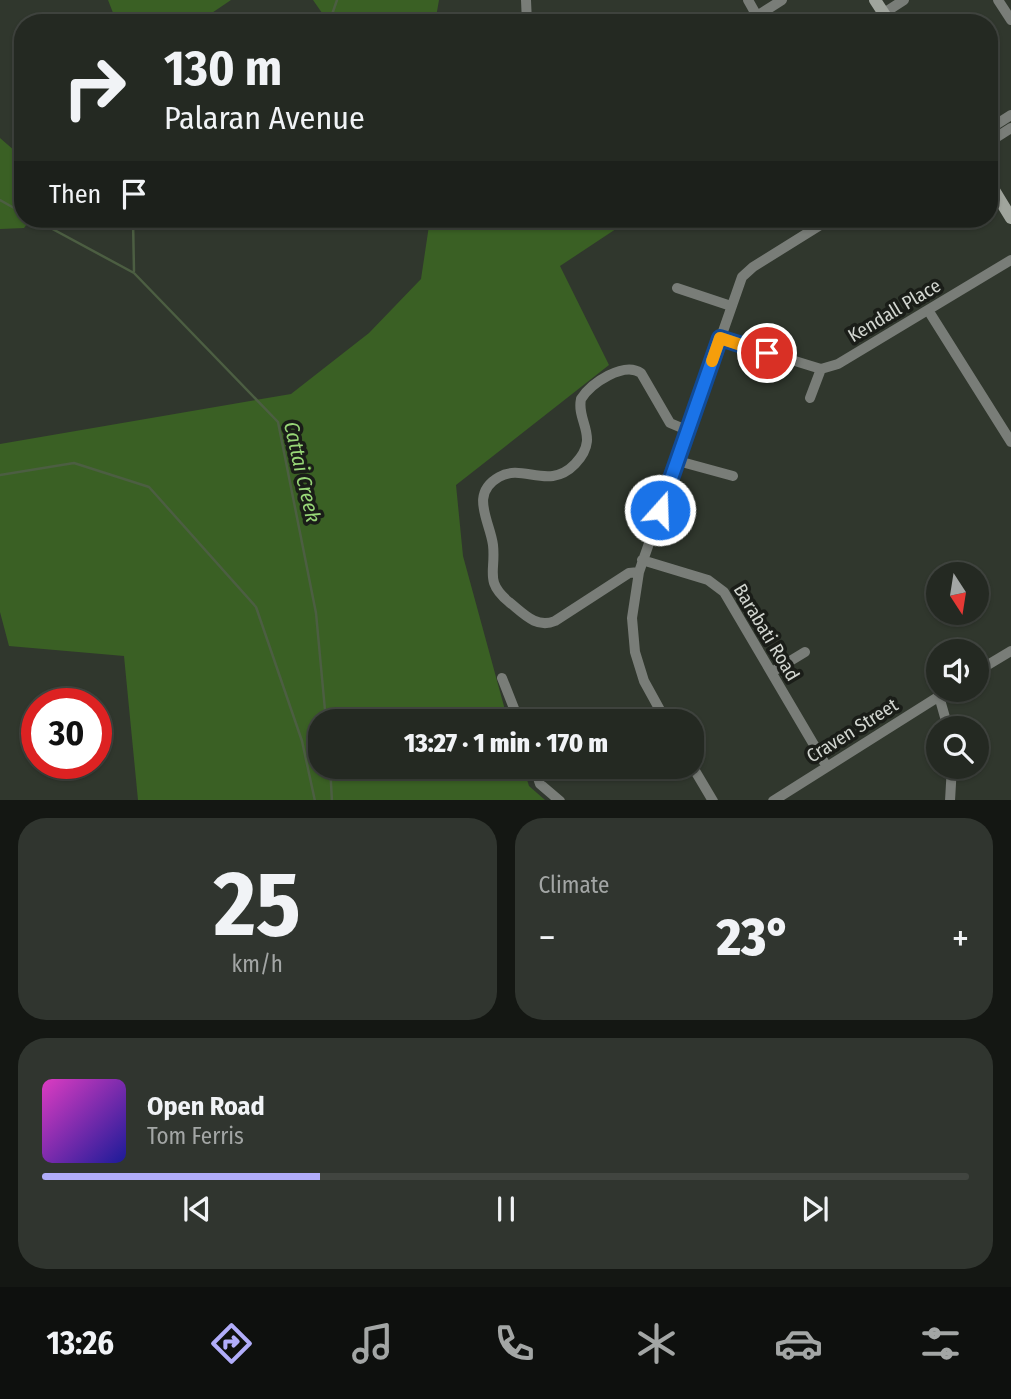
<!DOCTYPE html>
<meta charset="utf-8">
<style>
body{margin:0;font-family:"Fira Sans Condensed",sans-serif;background:#30352f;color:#f1f3f6;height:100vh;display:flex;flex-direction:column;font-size:26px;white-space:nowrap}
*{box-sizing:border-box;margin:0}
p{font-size:23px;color:#a3a6a5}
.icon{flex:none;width:38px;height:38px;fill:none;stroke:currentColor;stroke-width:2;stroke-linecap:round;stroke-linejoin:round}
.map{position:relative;height:800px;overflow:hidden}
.drawer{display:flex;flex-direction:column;gap:18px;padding:18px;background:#141713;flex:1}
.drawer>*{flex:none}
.banner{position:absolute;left:14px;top:14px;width:984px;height:214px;border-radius:28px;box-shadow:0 2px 5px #0004,0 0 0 2px #414540;background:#242922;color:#f1f3f6;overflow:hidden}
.needle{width:46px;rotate:168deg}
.fabs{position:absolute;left:926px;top:562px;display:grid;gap:14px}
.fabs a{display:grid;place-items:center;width:63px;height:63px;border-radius:50%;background:#242922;box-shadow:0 2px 5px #0004,0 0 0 2px #414540;font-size:35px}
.speed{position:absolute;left:21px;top:688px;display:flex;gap:14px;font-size:35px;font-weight:700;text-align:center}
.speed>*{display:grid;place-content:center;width:91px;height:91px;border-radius:50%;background:#242922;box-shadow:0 2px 5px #0004,0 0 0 2px #414540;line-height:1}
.speed .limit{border:10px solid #d22;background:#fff;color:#111}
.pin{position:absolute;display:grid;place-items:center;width:60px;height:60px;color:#fff;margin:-30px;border:4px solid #fff;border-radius:50%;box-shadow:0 2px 7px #0007}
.me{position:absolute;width:77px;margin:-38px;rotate:20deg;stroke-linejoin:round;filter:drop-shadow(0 0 5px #0008)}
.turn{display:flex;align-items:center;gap:24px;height:147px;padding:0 35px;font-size:32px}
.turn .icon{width:91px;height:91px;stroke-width:2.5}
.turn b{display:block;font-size:49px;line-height:60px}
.then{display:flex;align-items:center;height:66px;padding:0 35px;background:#0003;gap:14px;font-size:26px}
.big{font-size:52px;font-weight:800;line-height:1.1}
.drawer .widget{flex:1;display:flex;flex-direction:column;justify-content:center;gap:10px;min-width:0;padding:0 24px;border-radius:28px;background:#30352f}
.drawer .dial{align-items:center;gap:0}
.dial b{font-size:91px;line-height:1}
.song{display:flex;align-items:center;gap:21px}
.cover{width:84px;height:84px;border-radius:10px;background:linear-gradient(135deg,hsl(310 70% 55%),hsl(240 70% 35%))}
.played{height:7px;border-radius:4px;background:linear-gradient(90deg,#b1adfa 30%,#414540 30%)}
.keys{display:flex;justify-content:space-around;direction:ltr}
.heat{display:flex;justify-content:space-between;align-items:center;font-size:38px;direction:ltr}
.drawer .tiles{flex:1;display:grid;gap:18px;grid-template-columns:1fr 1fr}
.widget:last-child{grid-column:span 2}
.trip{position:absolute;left:308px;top:709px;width:396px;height:70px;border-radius:28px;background:#242922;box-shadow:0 2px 5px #0004,0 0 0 2px #414540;font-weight:800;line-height:70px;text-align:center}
.menu{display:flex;height:112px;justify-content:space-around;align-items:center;background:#0e100e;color:#a3a6a5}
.menu .icon{width:49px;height:49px}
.menu .selected{color:#b1adfa}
.menu b{font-size:32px;color:#f1f3f6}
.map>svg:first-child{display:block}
</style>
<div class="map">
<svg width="1011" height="801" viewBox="0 0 1011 801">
<rect width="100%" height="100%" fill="#30372d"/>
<path fill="#3a6024" d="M108,0H231L197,23H117Z
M313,0H439L435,23H329Z
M0,138L23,158V219H31L24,228L0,229Z
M430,219H631L560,266L609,365L456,485L463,556L508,721H320V766L523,767L529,786L545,800H138L124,656L9,646L0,612V444L291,394L369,333L421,279Z"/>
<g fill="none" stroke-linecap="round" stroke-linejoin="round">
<path stroke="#4c5e42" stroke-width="2.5" d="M329,23L337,0
M0,200L23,213
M34,219L134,273L278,422L316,613L326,721
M133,219L134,271
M0,475L74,463L149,487L256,607L302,741L315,801
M330,766L332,801"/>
<path stroke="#797d78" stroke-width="10" d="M526,0L527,23
M748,0L757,16
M998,0L1011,20
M884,13L904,0
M746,23L782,0
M989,129L1011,115
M989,142L1011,128
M677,288L731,306
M928,310L1011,442
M720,338L821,369
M810,398L821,369L838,364L1011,260
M678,461L733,476
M642,560L708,580L724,592L827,767
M639,572L629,573L555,621C536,629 523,613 509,602C484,581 496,572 493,545C490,521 469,494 499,477C523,463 549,491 575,464C601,437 576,422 581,399C591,383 624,361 641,373L670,423L689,431
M772,672L805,652
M976,672L1011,651
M502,678L519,721
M939,696L948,728
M666,721L644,681L635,652L632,618L639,572L742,277L753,267L830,219
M691,764L713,801
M534,766L540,784L560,801
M773,801L949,690
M950,801L952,766"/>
<path stroke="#a0a59d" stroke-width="12" d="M875,0L890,23
M989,182L1011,218"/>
</g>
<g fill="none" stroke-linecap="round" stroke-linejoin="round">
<defs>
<path id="route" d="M660,510L720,338L767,353"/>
</defs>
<use href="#route" stroke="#114b97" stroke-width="18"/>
<use href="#route" stroke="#1a73e8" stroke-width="12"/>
<path stroke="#f59e0b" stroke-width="12" d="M712,361L720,338L741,345"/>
</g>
<g text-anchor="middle" stroke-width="7" stroke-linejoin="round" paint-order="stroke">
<g font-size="19" fill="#d2d6d0" stroke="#1a1d18">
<text transform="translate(894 310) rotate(-31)" y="7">Kendall Place</text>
<text transform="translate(767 632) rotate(59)" y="7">Barabati Road</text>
<text transform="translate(852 730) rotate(-32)" y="7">Craven Street</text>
</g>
<g font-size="21" font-style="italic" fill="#98d777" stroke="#1a1d18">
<text transform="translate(302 472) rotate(77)" y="7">Cattai Creek</text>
</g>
</g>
</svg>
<div class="fabs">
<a><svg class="needle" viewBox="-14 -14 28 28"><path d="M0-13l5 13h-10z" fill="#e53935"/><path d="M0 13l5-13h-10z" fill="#a3a6a5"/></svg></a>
<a><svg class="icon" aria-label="sound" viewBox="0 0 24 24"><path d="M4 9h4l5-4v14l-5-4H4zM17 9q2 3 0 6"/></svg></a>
<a><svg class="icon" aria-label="search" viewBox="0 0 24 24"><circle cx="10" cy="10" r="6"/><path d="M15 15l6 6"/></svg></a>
</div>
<div class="speed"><div class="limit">30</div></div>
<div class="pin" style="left:767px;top:353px;background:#d93025"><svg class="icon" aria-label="arrive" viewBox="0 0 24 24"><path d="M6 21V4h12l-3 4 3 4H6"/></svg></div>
<svg class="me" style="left:660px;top:510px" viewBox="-20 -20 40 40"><circle r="17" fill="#1a73e8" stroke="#fff" stroke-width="3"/><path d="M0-11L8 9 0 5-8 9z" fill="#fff"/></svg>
<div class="trip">13:27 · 1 min · 170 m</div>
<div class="banner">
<div class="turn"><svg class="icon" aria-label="right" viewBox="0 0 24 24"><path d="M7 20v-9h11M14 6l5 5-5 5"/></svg><div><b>130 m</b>Palaran Avenue</div></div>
<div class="then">Then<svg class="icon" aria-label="arrive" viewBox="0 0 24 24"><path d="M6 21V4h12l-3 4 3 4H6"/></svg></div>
</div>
</div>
<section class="drawer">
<div class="tiles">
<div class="widget dial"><b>25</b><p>km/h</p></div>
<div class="widget"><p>Climate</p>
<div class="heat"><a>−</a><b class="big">23°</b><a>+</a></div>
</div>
<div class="widget">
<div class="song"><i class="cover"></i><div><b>Open Road</b><p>Tom Ferris</p></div></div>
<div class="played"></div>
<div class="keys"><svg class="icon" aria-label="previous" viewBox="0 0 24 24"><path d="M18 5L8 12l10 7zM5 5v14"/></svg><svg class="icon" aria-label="pause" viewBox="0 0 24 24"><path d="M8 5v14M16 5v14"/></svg><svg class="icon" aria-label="next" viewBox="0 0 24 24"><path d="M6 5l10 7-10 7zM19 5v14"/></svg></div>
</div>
</div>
</section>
<nav class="menu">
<b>13:26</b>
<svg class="icon selected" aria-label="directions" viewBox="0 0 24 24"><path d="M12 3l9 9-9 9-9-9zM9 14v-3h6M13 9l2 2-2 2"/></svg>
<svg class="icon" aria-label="music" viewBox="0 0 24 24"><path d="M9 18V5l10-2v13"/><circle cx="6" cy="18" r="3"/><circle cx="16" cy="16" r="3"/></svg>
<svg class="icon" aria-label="phone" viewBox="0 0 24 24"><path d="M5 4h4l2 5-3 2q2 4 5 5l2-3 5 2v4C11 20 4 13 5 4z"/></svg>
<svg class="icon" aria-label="climate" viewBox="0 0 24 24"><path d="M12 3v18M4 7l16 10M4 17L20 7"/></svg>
<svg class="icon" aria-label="car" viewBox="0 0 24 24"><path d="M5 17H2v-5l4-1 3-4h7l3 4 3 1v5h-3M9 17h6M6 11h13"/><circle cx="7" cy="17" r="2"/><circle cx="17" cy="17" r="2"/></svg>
<svg class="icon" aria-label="filters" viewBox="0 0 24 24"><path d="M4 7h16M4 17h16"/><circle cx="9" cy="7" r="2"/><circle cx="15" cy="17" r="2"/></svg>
</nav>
